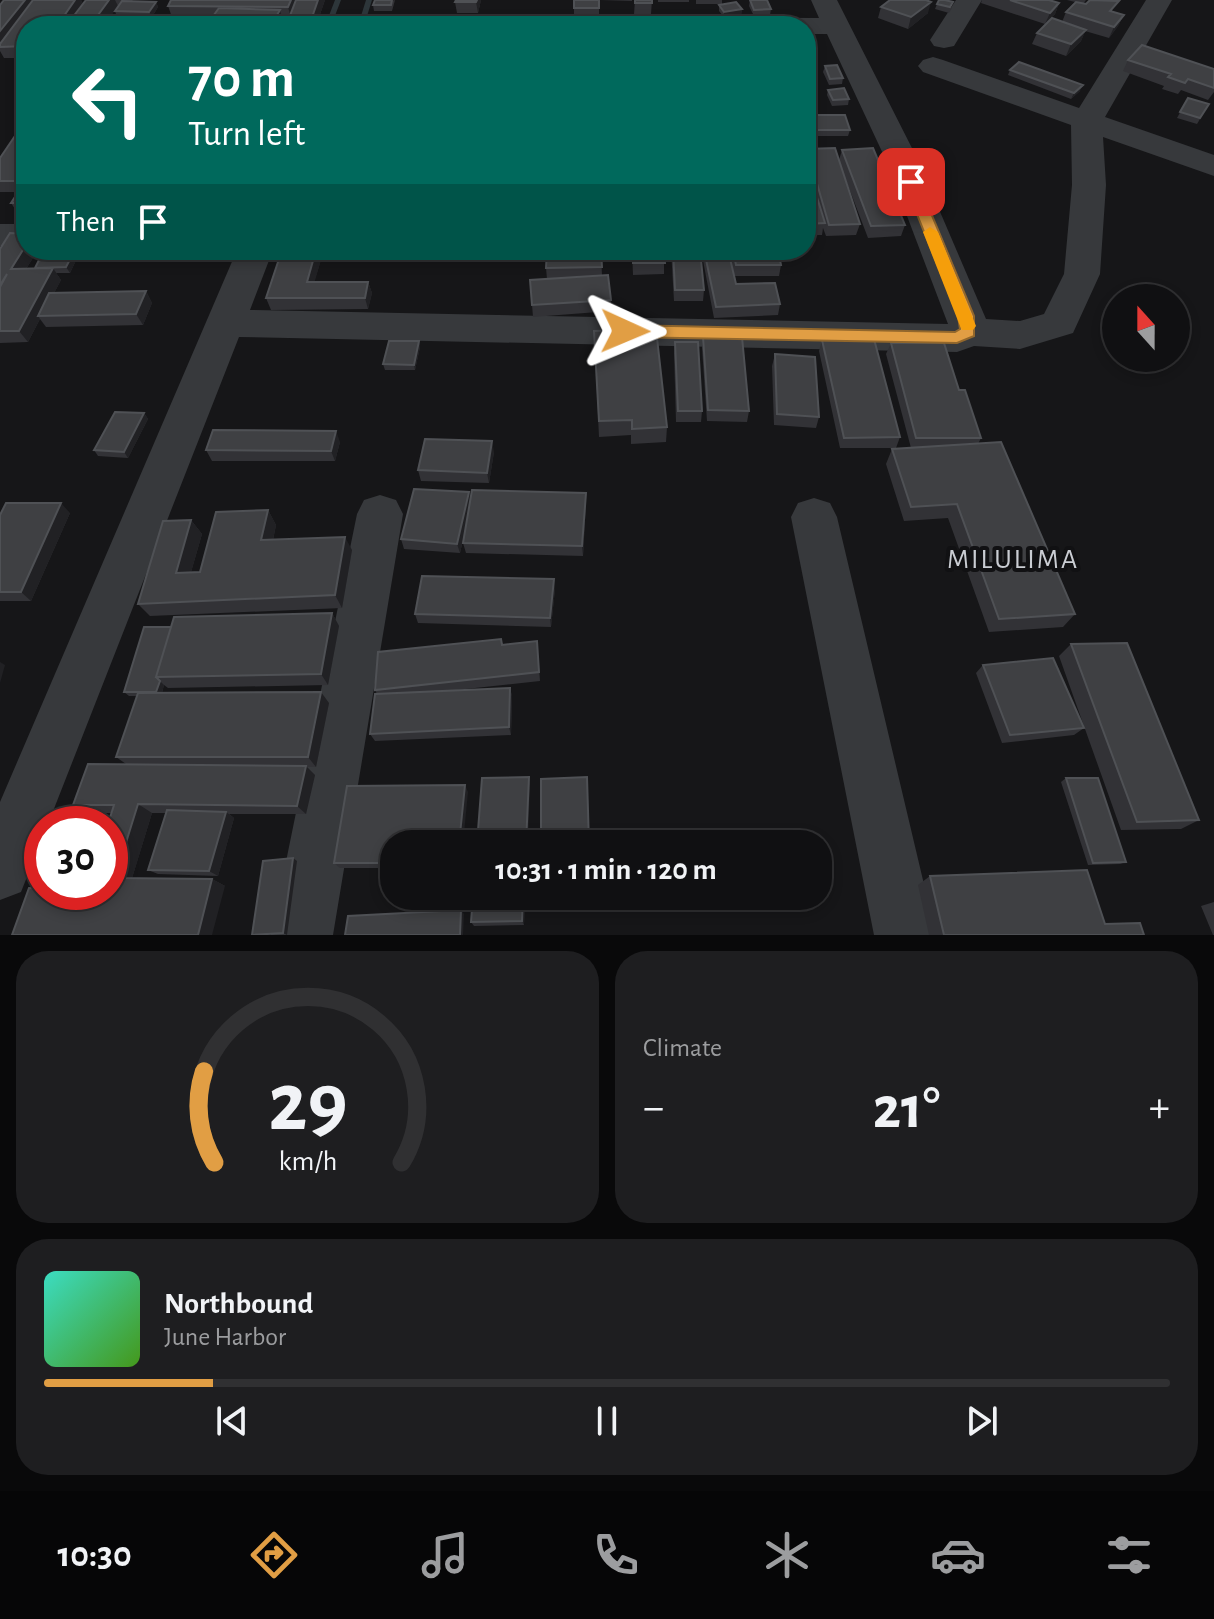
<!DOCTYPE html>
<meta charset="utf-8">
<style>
body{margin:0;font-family:"Alegreya Sans",sans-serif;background:#1e1e20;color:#f1f3f6;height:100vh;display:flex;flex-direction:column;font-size:30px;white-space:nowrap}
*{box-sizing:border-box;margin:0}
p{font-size:26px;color:#9c9d9f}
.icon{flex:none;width:44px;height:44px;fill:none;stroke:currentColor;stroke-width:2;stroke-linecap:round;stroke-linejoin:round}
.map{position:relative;height:935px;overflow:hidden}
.sheet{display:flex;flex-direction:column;gap:16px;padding:16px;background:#09090a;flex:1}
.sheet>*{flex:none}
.banner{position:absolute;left:16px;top:16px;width:800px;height:244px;border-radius:32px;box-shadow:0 4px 12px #0003,0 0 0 2px #303032;background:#00695c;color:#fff;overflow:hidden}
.needle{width:52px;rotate:339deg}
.fabs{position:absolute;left:1102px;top:284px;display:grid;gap:16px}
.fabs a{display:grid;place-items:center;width:88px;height:88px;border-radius:50%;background:#101012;box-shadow:0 4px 12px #0003,0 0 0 2px #303032;font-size:40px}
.speed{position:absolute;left:24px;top:806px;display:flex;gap:16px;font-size:40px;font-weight:700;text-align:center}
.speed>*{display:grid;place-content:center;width:104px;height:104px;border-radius:50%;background:#101012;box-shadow:0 4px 12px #0003,0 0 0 2px #303032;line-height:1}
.speed .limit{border:12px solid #d22;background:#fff;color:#111}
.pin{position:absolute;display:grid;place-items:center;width:68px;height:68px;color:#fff;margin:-34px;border-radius:16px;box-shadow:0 4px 12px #0006}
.me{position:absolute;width:88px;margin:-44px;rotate:91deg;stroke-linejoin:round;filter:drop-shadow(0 0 6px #0008)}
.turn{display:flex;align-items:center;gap:28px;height:168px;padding:0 40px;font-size:36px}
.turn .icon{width:104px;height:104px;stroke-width:2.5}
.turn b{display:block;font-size:56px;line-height:68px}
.then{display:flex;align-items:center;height:76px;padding:0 40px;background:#0003;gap:16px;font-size:30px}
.big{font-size:60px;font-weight:700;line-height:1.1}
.sheet .widget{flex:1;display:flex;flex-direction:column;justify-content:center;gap:12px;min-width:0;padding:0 28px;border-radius:32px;background:#1e1e20}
.sheet .dial{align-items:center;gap:0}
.dial svg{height:208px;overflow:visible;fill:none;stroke:#303032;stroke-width:7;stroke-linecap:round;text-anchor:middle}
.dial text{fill:#f1f3f6;stroke:none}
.song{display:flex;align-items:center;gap:24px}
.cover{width:96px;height:96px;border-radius:12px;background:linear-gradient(135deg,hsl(170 70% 55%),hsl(100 70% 35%))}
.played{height:8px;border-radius:4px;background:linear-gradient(90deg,#e19e44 15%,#303032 15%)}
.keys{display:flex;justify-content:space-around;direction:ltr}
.heat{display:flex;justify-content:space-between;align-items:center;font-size:44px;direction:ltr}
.sheet .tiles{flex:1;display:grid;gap:16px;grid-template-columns:1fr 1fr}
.widget:last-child{grid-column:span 2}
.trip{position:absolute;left:380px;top:830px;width:452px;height:80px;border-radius:32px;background:#101012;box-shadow:0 4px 12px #0003,0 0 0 2px #303032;font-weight:700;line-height:80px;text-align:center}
.tabs{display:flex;height:128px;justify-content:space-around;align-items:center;background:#060607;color:#9c9d9f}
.tabs .icon{width:56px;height:56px}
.tabs .current{color:#e19e44}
.tabs b{font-size:36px;color:#f1f3f6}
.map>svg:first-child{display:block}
</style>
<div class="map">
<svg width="1214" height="935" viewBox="0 0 1214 935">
<rect width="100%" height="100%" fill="#161618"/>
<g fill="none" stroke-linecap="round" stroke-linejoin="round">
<path fill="#2d363a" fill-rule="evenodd" d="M335,0H341L331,26H325Z
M366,0H372L367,16L364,18L361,16Z"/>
<path fill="#37393c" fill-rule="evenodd" d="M811,0H837L917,158L986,319L1020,321L1044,314L1064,274L1072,185L1071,125L923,72L918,66L923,60L933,57L943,60L1079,108L1146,0H1172L1105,117L1214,155V176L1103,137L1106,185L1100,274L1073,333L1020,349L974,346L957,352L239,337L48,824H42V839L21,892L0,900V802L237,250H273L250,310L948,324L885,158L827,34H806V26H339L337,23L341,17L351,15L819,18Z
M956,0H982L954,46L944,48L934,46L930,40Z
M0,224H26V246H0Z
M380,495L396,500L403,514L333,935H271L357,514L364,500Z
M814,498L830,503L837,517L936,935H874L791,517L798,503Z"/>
</g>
<path fill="#323236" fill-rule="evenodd" d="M4,0H81L83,4L86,0H133L132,1L156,2L158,7L152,17H138L140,22L26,26V58H4L0,51V5ZM118,6L115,11L117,17L109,18Z
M171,0H325L316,26L289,18H282L283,21L280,26H209L208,23L212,17H172L168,6Z
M395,0L392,11H374L373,5Z
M481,0L478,13H457L455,2Z
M574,0H599V14H574Z
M600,0H632V1Z
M635,0H652L651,14H634Z
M658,0H689V2H658Z
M696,0H722V4H696Z
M750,0L771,9L770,15L754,16L749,6Z
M982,0H1049L1059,3L1055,14L1045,24L981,3Z
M1067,0H1086L1083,4L1124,15L1118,26L1109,38L1085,31L1081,41L1066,56L1032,44L1037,33L1062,22L1066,12L1075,2Z
M937,4L952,8L949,13L935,9Z
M719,5L742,9L741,15L724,17L719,11Z
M881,7L928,13L908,29L878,18Z
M1128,60L1214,69V92L1208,100L1181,90L1178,94L1162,89L1164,86L1123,71Z
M825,66L843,78L842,84L829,85L823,72Z
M1010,70L1080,91L1071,99L1008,75Z
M26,89V112H19L16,106Z
M828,90L849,99L848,105L832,106L827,95Z
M1188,98L1209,104L1197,124L1177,118Z
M806,115L850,130L848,136H809L806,126Z
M26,133V215H19L11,203L18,192H0V158Z
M807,149L839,160L842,150L905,225L901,236L868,238L844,175L860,224L856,235L826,236L823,228L822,235H806Z
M0,249L38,250L26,269L36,268L44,250H81L70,273H56L61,280L54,293L146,291L152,303L143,325L46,327L40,319L28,342L0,343Z
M324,250L314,282H368L372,293L368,309L271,310L266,298Z
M601,250L602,276L611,300V311L533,317L530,280L547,279L546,268Z
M632,250H664V274L633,275Z
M671,250H700L704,290L703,301H674Z
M701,250H728L732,267L730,250H778L781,265L779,276H735L736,284L780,304L778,315L714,318Z
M594,331L667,427L666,442L631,444V435L599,437Z
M703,337L749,411L747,422L707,421L702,348Z
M822,340L900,437L896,448H840L819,351Z
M419,341L420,347L415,370H385L383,364Z
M675,342L702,411L701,422H676L674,353Z
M891,343L959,390L981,438L978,444L1075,614L1063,627L989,632L948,518L904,521L886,464L892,449L911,448L886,354Z
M775,354L819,417L816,428L774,425L772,366Z
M144,413L148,419L128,458L98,456L94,450Z
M340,442L335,461H212L206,450Z
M494,452L489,483L421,481L418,470Z
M469,492L470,498L586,503L583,556L466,553L463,543L466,527L460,553L404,549L401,539Z
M268,510L276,525L273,540L352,550L342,608L150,616L138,604L191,520L202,534L191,572H200Z
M70,513L31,601H0V515Z
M555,589L551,627L418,623L415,614Z
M332,613L339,626L328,685L168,688L164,685L162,693L329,703L316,767H307L315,775L306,814H229L234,818L218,876L158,874L148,870L166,813H152L132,878L212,879L225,886L110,892L111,813H89L73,805L126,764L116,757L137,696H129L124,692L171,627Z
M501,639L503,645L537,641L540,681L447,691L510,688L512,696L511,735L375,741L370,734L377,694L375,690Z
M1071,644L1199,820L1181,829L1121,830L1059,656Z
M983,665L1084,728L1074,735L1002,743L976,673Z
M1066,778L1126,862L1120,864L1088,865L1061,782Z
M468,792L394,844V868H340L334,863Z
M930,876L1105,924L1144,935H929L918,885Z
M525,896L524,925L474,926L471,922Z
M1214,902V935H1213L1201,906Z"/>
<path fill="#212124" d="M25,0H33L0,47V31Z
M75,0H81L84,6L70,26H57Z
M109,0H115L118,6L103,26H90Z
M291,0H297L291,18L288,7Z
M318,0H325L316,26H309Z
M477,0H481L478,13L476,2Z
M156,2L158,7L152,17L149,12Z
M931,2L928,13L908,29L911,17Z
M1059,3L1055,14L1045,24L1050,13Z
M742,9L741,15L724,17V12Z
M280,10L283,21L280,26H271Z
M1124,15L1118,26L1109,38L1114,27Z
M138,17L140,22L138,26H133Z
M1086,30L1081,41L1066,56L1071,44Z
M1083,85L1080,91L1071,99L1074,93Z
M26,171V191L20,181Z
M26,245V250H38L19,280L11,269Z
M75,250H81L70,273L66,267Z
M316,250H324L311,294L307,282Z
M53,268L61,280L42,316H38L40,319L28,342L19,331Z
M368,282L372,293L368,309L365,298Z
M146,291L152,303L143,325L136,314Z
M419,341L420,347L415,370L414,365Z
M144,413L148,419L128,458L124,452Z
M336,431L340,442L335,461L331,451Z
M492,441L494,452L489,483L487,473Z
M469,492L471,503L460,553L457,544Z
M586,493V503L583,556L582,546Z
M61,503L70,513L31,601L21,592Z
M268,510L276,525L270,554L261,540Z
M191,520L202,534L187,586L176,573Z
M345,537L352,550L342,608L335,595Z
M554,579L555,589L551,627L550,618Z
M332,613L339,626L328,685L321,674Z
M0,662L5,665L0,683Z
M160,681L164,685L161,696L156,692Z
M510,688L512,696L511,735L509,727Z
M321,692L329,703L316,767L308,757Z
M306,766L315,775L306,814L297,806Z
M529,777L530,784L528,844H526Z
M465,785L468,792L463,844H459Z
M138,804L152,813L130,885L115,878Z
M226,812L234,818L218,876L209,871Z
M293,858L297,861L287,935L283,933Z
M212,879L225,886L212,935H198Z
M523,896H525L524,925L522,921Z
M461,910L464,914L463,935H460Z"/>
<path fill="#3f4043" stroke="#4f5155" stroke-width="2" d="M4,0H25L0,31V5Z
M33,0H75L57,26H26V46L0,47V44Z
M86,0H109L90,26H66Z
M171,0H291L288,7L168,6Z
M296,0H318L309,26H286Z
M375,0H392L391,5H373Z
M456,0H477L476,2H455Z
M574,0H599V8H574Z
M635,0H652V3H635Z
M750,0H767L771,9L754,10Z
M890,0H926L931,2L911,17L881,7Z
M939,0H945L953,2L950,7L937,4Z
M1010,0H1049L1059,3L1050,13Z
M1090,0L1119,1L1110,11L1124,15L1114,27L1066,12L1076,2L1086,4Z
M122,1L156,2L149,12L115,11Z
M736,2L742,9L724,12L719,5Z
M219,8L280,10L271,25L208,23Z
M138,17L133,26H99L104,18Z
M1052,18L1086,30L1071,44L1037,33Z
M180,19L201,20L198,26H176Z
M757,25H798V26H757Z
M1142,45L1214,69V88L1188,79L1185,83L1168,77L1171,74L1128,60Z
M1019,62L1083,85L1074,93L1010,70Z
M837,65L843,78L830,79L825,66Z
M844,88L849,99L833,100L828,90Z
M26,89V106H16Z
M1188,98L1209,104L1200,118L1180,112Z
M806,115H845L850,130H810Z
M17,133H26V171L20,181H0V158Z
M835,148L860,224L829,225L807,149Z
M873,148L905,225L871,226L842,150Z
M806,162L825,223L806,224Z
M26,180V203H11Z
M10,233L26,234V245L11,269L53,268L19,331H0V287L7,274L0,285V249Z
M44,250H75L66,267L35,268Z
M282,250H316L307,282H368L365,298H266Z
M547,250H601L602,267L546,268Z
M633,250H664L665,263H633Z
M673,250H700L704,290H675Z
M704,250H728L736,284L775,283L780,304L716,307Z
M733,250H778L781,265H736Z
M608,275L611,300L532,305L530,280Z
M146,291L136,314L38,316L49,293Z
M656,329L667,427L632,429V420L599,421L594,331Z
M703,337H742L749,411L708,410Z
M874,339L900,437L844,438L822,340Z
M389,341H419L414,365L383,364Z
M675,342H698L702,411H678Z
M891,343H944L959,390H965L981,438H916Z
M775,354L815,357L819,417L777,414Z
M115,412L144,413L124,452L94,450Z
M213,430L336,431L331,451L206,450Z
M425,439L492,441L487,473L418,470Z
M1001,442L1075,614L999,619L957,504L911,507L892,449Z
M414,489L469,492L457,544L401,539Z
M472,490L586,493L582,546L463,543Z
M6,503H61L21,592H0V515Z
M268,510L261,540L345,537L335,595L138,604L163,521L191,520L176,573L200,572L216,512Z
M422,576L554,579L550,618L415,614Z
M332,613L321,674L156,677L174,617Z
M144,627H171L156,677L160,681L156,692H124Z
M501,639L502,645L537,641L539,672L375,690L378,652Z
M1127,643L1199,820L1137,822L1071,644Z
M1053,658L1084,728L1010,735L983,665Z
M510,688L509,727L370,734L375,694Z
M321,692L308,757H116L138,693Z
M88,764L306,766L297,806L138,804L115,878L212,879L198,935H12L29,888H42V892H110V824H108L114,805H73Z
M529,777L526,844H477L482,778Z
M587,777L589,844H541V779Z
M1066,778H1098L1126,862L1093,863Z
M465,785L459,844H394V863H334L347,786Z
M167,810L226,812L209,871L148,870Z
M293,858L283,933L252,935L263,861Z
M1087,870L1105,924L1140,923L1144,935H944L930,876Z
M473,896H523L522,921L471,922Z
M461,910L460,935H345L348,916Z"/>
<path fill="#e19e44" stroke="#92672c" stroke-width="2" d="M911,178L918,182L974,316V336L957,343L625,337L617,331L625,325L955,332L960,329L958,316L904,182Z"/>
<path fill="#f59e0b" d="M930,227L938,232L976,326L973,330H962L960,326L923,232Z"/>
<g text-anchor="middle" stroke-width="8" stroke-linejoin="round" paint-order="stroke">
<g font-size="28" letter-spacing="2" fill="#cacdd3" stroke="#111113">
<text x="1013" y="568">MILULIMA</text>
</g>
</g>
</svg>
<div class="fabs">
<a><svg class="needle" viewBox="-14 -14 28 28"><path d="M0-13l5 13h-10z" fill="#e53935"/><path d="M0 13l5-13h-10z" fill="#9c9d9f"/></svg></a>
</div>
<div class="speed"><div class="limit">30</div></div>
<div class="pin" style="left:911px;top:182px;background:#d93025"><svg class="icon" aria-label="arrive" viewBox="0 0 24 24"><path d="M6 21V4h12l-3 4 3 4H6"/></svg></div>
<svg class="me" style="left:625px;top:331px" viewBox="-20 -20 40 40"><path d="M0-17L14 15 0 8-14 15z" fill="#e19e44" stroke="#fff" stroke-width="4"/></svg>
<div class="trip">10:31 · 1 min · 120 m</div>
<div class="banner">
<div class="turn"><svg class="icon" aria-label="left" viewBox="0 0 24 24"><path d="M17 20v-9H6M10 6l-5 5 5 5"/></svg><div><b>70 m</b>Turn left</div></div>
<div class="then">Then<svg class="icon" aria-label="arrive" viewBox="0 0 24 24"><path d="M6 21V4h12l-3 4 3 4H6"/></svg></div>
</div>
</div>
<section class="sheet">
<div class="tiles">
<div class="widget dial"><svg viewBox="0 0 100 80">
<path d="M14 69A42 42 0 1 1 86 69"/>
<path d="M14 69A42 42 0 0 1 10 34" stroke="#e19e44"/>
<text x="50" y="56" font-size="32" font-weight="700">29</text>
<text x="50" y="72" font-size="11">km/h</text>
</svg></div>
<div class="widget"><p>Climate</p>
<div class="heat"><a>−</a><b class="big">21°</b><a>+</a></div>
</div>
<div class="widget">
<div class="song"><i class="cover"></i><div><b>Northbound</b><p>June Harbor</p></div></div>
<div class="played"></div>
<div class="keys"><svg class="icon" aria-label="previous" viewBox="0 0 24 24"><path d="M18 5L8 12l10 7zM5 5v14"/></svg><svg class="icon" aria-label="pause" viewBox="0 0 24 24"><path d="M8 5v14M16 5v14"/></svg><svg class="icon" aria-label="next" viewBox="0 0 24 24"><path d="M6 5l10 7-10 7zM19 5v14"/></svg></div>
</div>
</div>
</section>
<nav class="tabs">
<b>10:30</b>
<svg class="icon current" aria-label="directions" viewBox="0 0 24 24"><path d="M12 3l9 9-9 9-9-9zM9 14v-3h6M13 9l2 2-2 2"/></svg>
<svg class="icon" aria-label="music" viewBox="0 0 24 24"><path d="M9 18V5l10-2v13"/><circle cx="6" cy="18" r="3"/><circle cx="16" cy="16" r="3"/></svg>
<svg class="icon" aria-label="phone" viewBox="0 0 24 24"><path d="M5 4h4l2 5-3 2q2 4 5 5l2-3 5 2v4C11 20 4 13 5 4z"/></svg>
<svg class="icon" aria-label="climate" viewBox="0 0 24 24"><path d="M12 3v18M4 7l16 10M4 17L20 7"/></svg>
<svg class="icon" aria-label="car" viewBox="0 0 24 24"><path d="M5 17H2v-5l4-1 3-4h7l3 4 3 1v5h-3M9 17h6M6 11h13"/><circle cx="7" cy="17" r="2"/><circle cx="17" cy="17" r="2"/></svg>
<svg class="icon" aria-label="filters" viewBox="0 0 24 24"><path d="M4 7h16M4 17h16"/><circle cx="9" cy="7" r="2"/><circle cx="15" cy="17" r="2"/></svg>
</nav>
